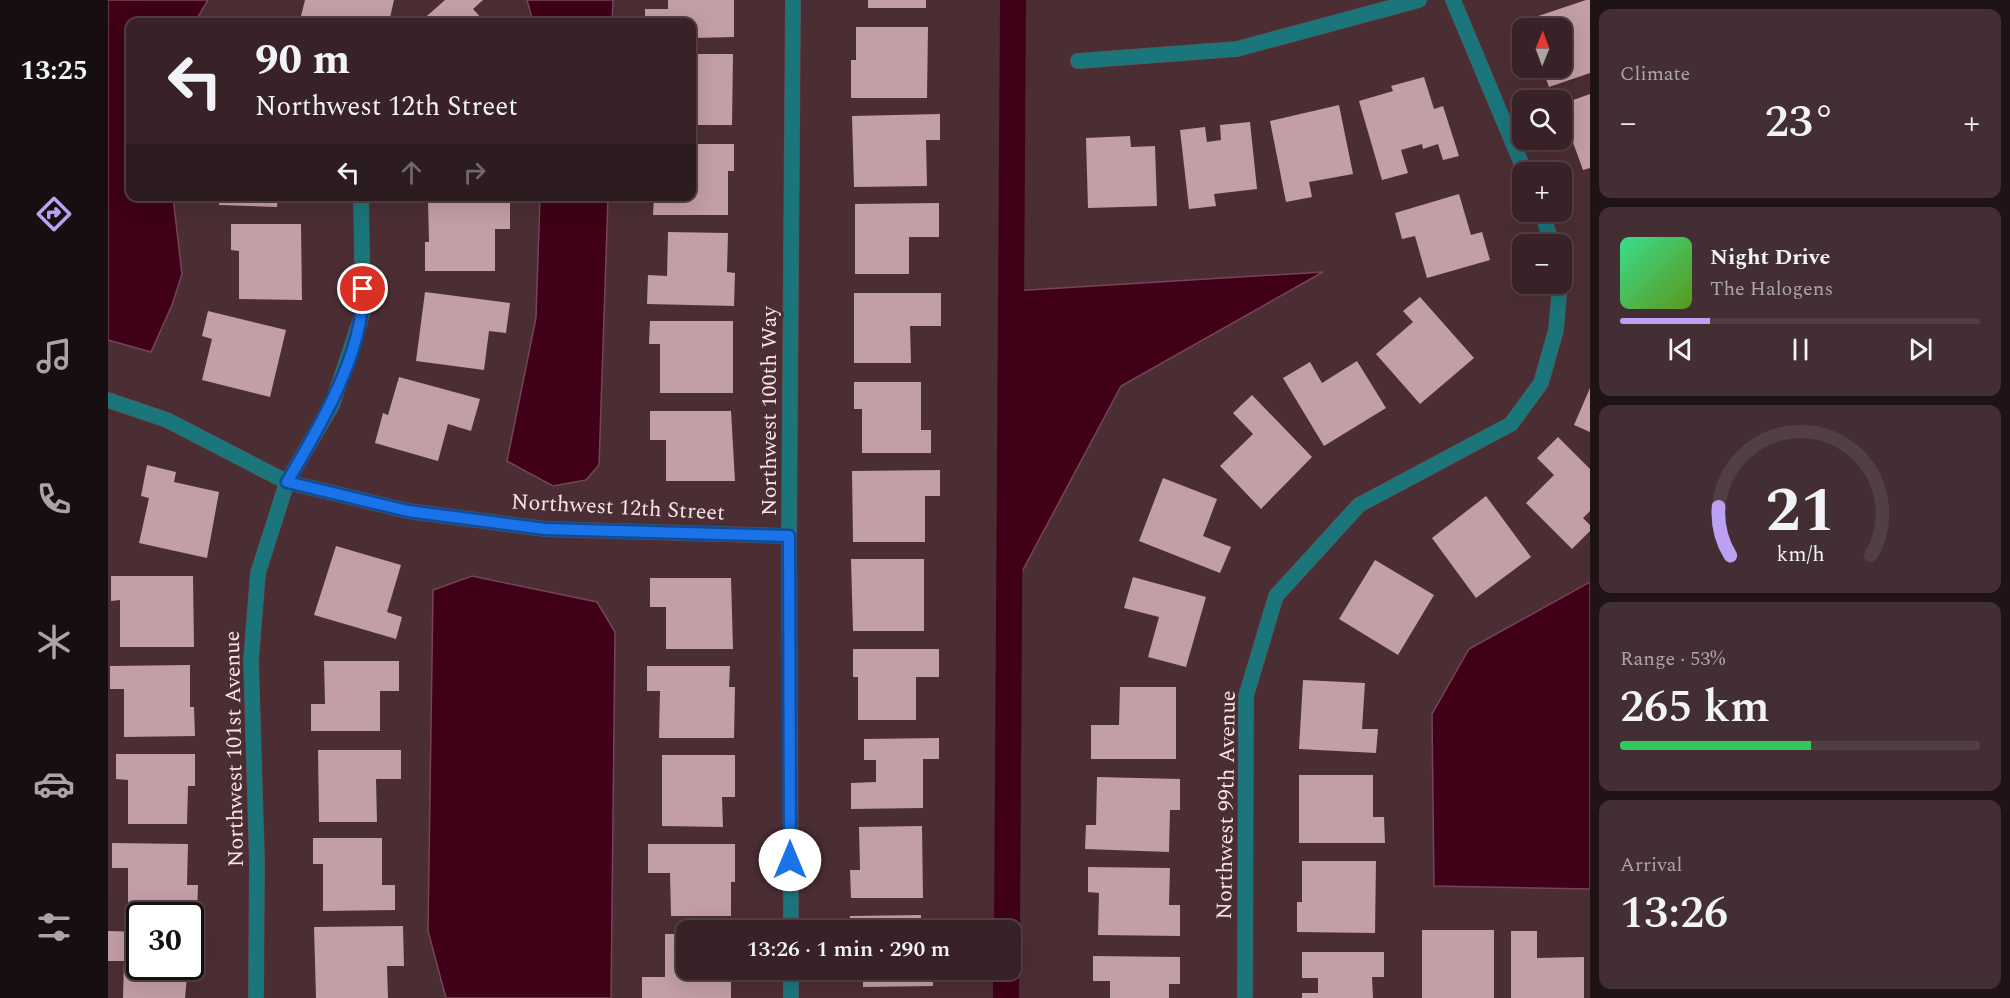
<!DOCTYPE html>
<meta charset="utf-8">
<style>
body{margin:0;font-family:Spectral,serif;background:#432f33;color:#f1f3f6;height:100vh;display:flex;flex-direction:column;font-size:22px;white-space:nowrap}
*{box-sizing:border-box;margin:0}
p{font-size:20px;color:#aba4a7}
.icon{flex:none;width:33px;height:33px;fill:none;stroke:currentColor;stroke-width:2;stroke-linecap:round;stroke-linejoin:round}
.map{position:relative;flex:1;overflow:hidden}
.side{display:flex;flex-direction:column;gap:9px;padding:9px;background:#1f1315;width:420px}
.side>*{flex:none}
.top-card{position:absolute;left:18px;top:18px;width:570px;height:183px;border-radius:12px;box-shadow:0 6px 24px #0002,0 0 0 2px #523f44;background:#382227;color:#f1f3f6;overflow:hidden}
.needle{width:39px;rotate:1deg}
.tools{position:absolute;left:1404px;top:18px;display:grid;gap:12px}
.tools a{display:grid;place-items:center;width:60px;height:60px;border-radius:12px;background:#382227;box-shadow:0 6px 24px #0002,0 0 0 2px #523f44;font-size:30px}
.speed{position:absolute;left:18px;top:902px;display:flex;gap:12px;font-size:30px;font-weight:700;text-align:center}
.speed>*{display:grid;place-content:center;width:78px;height:78px;border-radius:50%;background:#382227;box-shadow:0 6px 24px #0002,0 0 0 2px #523f44;line-height:1}
.speed .limit{border:3px solid #111;border-radius:9px;background:#fff;color:#111}
.pin{position:absolute;display:grid;place-items:center;width:51px;height:51px;color:#fff;margin:-26px;border:3px solid #fff;border-radius:50%;box-shadow:0 2px 6px #0007}
.me{position:absolute;width:66px;margin:-33px;rotate:0deg;stroke-linejoin:round;filter:drop-shadow(0 0 4px #0008)}
.turn{display:flex;align-items:center;gap:21px;height:126px;padding:0 30px;font-size:27px}
.turn .icon{width:78px;height:78px;stroke-width:2.5}
.turn b{display:block;font-size:42px;line-height:51px}
.lanes{display:flex;align-items:center;height:57px;padding:0 30px;background:#0003;justify-content:center;gap:30px;direction:ltr}
.lanes .off{opacity:.35}
.big{font-size:45px;font-weight:600;line-height:1.1}
.side .widget{flex:1;display:flex;flex-direction:column;justify-content:center;gap:9px;min-width:0;padding:0 21px;border-radius:12px;background:#432f33}
.side .dial{align-items:center;gap:0}
.dial svg{height:156px;overflow:visible;fill:none;stroke:#523f44;stroke-width:7;stroke-linecap:round;text-anchor:middle}
.dial text{fill:#f1f3f6;stroke:none}
.song{display:flex;align-items:center;gap:18px}
.cover{width:72px;height:72px;border-radius:9px;background:linear-gradient(135deg,hsl(150 70% 55%),hsl(90 70% 35%))}
.played{height:6px;border-radius:3px;background:linear-gradient(90deg,#bca0f2 25%,#523f44 25%)}
.keys{display:flex;justify-content:space-around;direction:ltr}
.heat{display:flex;justify-content:space-between;align-items:center;font-size:33px;direction:ltr}
.charge{height:9px;border-radius:4px;background:linear-gradient(90deg,#34c759 53%,#523f44 0)}
.trip{position:absolute;left:568px;top:920px;width:345px;height:60px;border-radius:12px;background:#382227;box-shadow:0 6px 24px #0002,0 0 0 2px #523f44;font-weight:600;line-height:60px;text-align:center}
main{display:flex;flex:1;min-height:0}
.dock{display:flex;flex-direction:column;width:108px;justify-content:space-around;align-items:center;background:#160e10;color:#aba4a7}
.dock .icon{width:42px;height:42px}
.dock .on{color:#bca0f2}
.dock b{font-size:27px;color:#f1f3f6}
.map>svg:first-child{display:block}
</style>
<main>
<nav class="dock">
<b>13:25</b>
<svg class="icon on" aria-label="directions" viewBox="0 0 24 24"><path d="M12 3l9 9-9 9-9-9zM9 14v-3h6M13 9l2 2-2 2"/></svg>
<svg class="icon" aria-label="music" viewBox="0 0 24 24"><path d="M9 18V5l10-2v13"/><circle cx="6" cy="18" r="3"/><circle cx="16" cy="16" r="3"/></svg>
<svg class="icon" aria-label="phone" viewBox="0 0 24 24"><path d="M5 4h4l2 5-3 2q2 4 5 5l2-3 5 2v4C11 20 4 13 5 4z"/></svg>
<svg class="icon" aria-label="climate" viewBox="0 0 24 24"><path d="M12 3v18M4 7l16 10M4 17L20 7"/></svg>
<svg class="icon" aria-label="car" viewBox="0 0 24 24"><path d="M5 17H2v-5l4-1 3-4h7l3 4 3 1v5h-3M9 17h6M6 11h13"/><circle cx="7" cy="17" r="2"/><circle cx="17" cy="17" r="2"/></svg>
<svg class="icon" aria-label="filters" viewBox="0 0 24 24"><path d="M4 7h16M4 17h16"/><circle cx="9" cy="7" r="2"/><circle cx="15" cy="17" r="2"/></svg>
</nav>
<div class="map">
<svg width="1482" height="998" viewBox="0 0 1482 998">
<rect width="100%" height="100%" fill="#4b2e34"/>
<path fill="#3f0018" stroke="#764456" stroke-width="1.5" d="M0,0H100L87,22H22V196L65,197L74,274L64,305L43,352L0,340Z
M419,0H505L504,22H425Z
M432,197H500L491,465L478,480L445,486L399,461L428,318Z
M1215,272L1013,386L902,594L904,291Z
M364,576L489,602L507,632L503,998H338L320,931L325,590Z
M1482,582V889L1326,886L1324,714L1361,649Z"/>
<g fill="none" stroke-linecap="round" stroke-linejoin="round">
<path stroke="#3f0018" stroke-width="26" d="M899,930L905,0
M898,998V969"/>
</g>
<path fill="#c29ea5" d="M197,0H286L281,22H209V19L193,16Z
M337,0H375L365,9L377,22H312Z
M560,0H626V37L584,38V22H537V9H560Z
M760,0H818V8H760Z
M1478,0H1482V73L1441,87L1434,68H1454V28H1417L1415,21Z
M123,16L135,22H120Z
M748,27H820L819,98H743V60H748Z
M584,54H625L624,125H584Z
M1316,77L1326,109L1335,106L1351,156L1335,160L1330,144L1315,149L1314,144L1293,150L1300,173L1274,180L1251,101L1285,91L1283,86Z
M1482,94V168L1475,170L1454,112V104Z
M1231,105L1245,174L1201,182L1204,197L1178,202L1162,121Z
M832,114V140H818L819,186L746,187L744,116Z
M1142,122L1149,189L1106,194L1108,206L1081,209L1072,130L1097,127L1099,142L1113,140L1112,125Z
M1022,136L1023,147L1047,146L1049,206L980,208L978,138Z
M584,144H626V171H620V215H545L546,196H584Z
M1351,194L1363,235L1374,232L1382,260L1319,278L1307,236L1294,239L1287,213Z
M111,196H170L169,207L111,205Z
M320,201H402V229H387V271H317V242H321Z
M831,203V237H801V274H747V204Z
M123,224H193L194,300L131,299V251L123,250Z
M560,232L620,233L619,272L627,273L626,306L539,304L540,275L559,276Z
M317,292L402,303L398,333L381,331L376,370L308,361Z
M746,293H833V326H802L803,363H746Z
M1312,297L1366,358L1312,404L1268,354L1305,322L1295,311Z
M100,311L178,330L162,397L94,380L104,339L94,336Z
M542,321H625V393H552V344H541Z
M1249,361L1278,408L1216,446L1175,378L1202,362L1214,383Z
M291,377L372,399L363,431L340,424L330,461L267,443L275,413L280,415Z
M746,382H813V430H823V453H754V409H746Z
M1482,388V432L1466,425Z
M1144,395L1204,457L1153,509L1112,466L1145,434L1125,413Z
M542,411H623L627,481H558V440H542Z
M1450,437L1482,469V511L1475,518L1482,525V531L1464,549L1418,503L1446,475L1429,458Z
M39,465L68,472L66,482L111,492L99,558L31,543L41,498L33,496Z
M832,470V496H817V542H745L744,471Z
M1055,478L1109,499L1095,536L1123,547L1112,573L1031,541Z
M1378,496L1423,557L1368,598L1324,538Z
M228,546L293,565L279,612L294,617L288,639L206,615Z
M743,559H816V631H745Z
M1267,560L1326,595L1290,655L1231,619Z
M3,576H85L86,647H12V600L3,601Z
M1025,577L1098,597L1078,667L1040,657L1051,617L1016,608Z
M542,578H623L625,649H558V607H542Z
M745,649H831V677H808V720H750V677H745Z
M216,661H291V691H272V731H203V704H217Z
M82,665V707H86L87,736L16,737V689H2V666Z
M539,666H622L621,687H627L626,738H551L552,691H539Z
M1195,680L1257,683L1254,729H1270L1268,753L1191,749Z
M1012,687H1068V759H983V725H1011Z
M831,738V759H815V808L743,809V783L768,782V760H756V739Z
M210,750H293V779H268L269,822H211Z
M8,754H87V786H80L79,824H20V780L8,779Z
M554,755H627V797H614L615,827L554,826Z
M1191,775H1265V817H1276L1277,843H1191Z
M989,777L1072,779V810H1062L1061,852L977,849L978,825H988Z
M814,826L815,898H743L742,870H752L751,827Z
M205,838H274V885H287V910L215,911V864H205Z
M4,843L80,844L79,885H90L89,915L20,914V868H4Z
M540,844H627V882H623V916H563L562,873H540Z
M1194,861H1268L1267,933L1189,932V902H1194Z
M980,867L1062,868L1061,905H1072V936L990,935L991,893L980,892Z
M813,915V930H742V916Z
M295,926L296,966H279L280,998H208L206,927Z
M1314,930H1386V998H1314Z
M0,931L32,932V966H80L77,998H15L16,961H0Z
M1403,931H1429V958L1476,957V998H1403Z
M557,934H579V969H623V998H534V977H557Z
M1194,952H1276V977H1264L1265,998H1194V993H1210V978H1194Z
M985,956L1072,957V984H1061V998H1002V981H985Z
M755,969H825V986L755,987Z"/>
<g fill="none" stroke-linecap="round" stroke-linejoin="round">
<defs>
<path id="street" d="M1345,0L1417,172
M970,61L1129,49L1311,0
M1434,212L1444,244
M0,400L59,420L179,482L300,511L437,529L681,536
M683,930L681,536L685,0
M683,969V998
M148,998L149,863L143,660L150,573L179,482L224,405L255,312L253,196
M1137,998L1138,696L1168,596L1251,505L1403,424L1433,383L1448,330L1452,284"/>
</defs>
<use href="#street" stroke="#674b51" stroke-width="16"/>
<use href="#street" stroke="#1b767b" stroke-width="15"/>
</g>
<g fill="none" stroke-linecap="round" stroke-linejoin="round">
<defs>
<path id="route" d="M255,289C256,353 211,428 179,482L300,511L437,529L681,536L682,860"/>
</defs>
<use href="#route" stroke="#114b97" stroke-width="15"/>
<use href="#route" stroke="#1a73e8" stroke-width="10"/>
</g>
<g text-anchor="middle" stroke-width="6" stroke-linejoin="round" paint-order="stroke">
<g font-size="22" fill="#f7e4e8" stroke="#4b2e34">
<text transform="translate(660 411) rotate(-90)" y="8">Northwest 100th Way</text>
<text transform="translate(510 506) rotate(3)" y="8">Northwest 12th Street</text>
<text transform="translate(125 749) rotate(-91)" y="8">Northwest 101st Avenue</text>
<text transform="translate(1117 805) rotate(-89)" y="8">Northwest 99th Avenue</text>
</g>
</g>
</svg>
<div class="tools">
<a><svg class="needle" viewBox="-14 -14 28 28"><path d="M0-13l5 13h-10z" fill="#e53935"/><path d="M0 13l5-13h-10z" fill="#aba4a7"/></svg></a>
<a><svg class="icon" aria-label="search" viewBox="0 0 24 24"><circle cx="10" cy="10" r="6"/><path d="M15 15l6 6"/></svg></a>
<a>+</a>
<a>−</a>
</div>
<div class="speed"><div class="limit">30</div></div>
<div class="pin" style="left:255px;top:289px;background:#d93025"><svg class="icon" aria-label="arrive" viewBox="0 0 24 24"><path d="M6 21V4h12l-3 4 3 4H6"/></svg></div>
<svg class="me" style="left:682px;top:860px" viewBox="-20 -20 40 40"><circle r="19" fill="#fff"/><path d="M0-13L10 11 0 6-10 11z" fill="#1a73e8"/></svg>
<div class="trip">13:26 · 1 min · 290 m</div>
<div class="top-card">
<div class="turn"><svg class="icon" aria-label="left" viewBox="0 0 24 24"><path d="M17 20v-9H6M10 6l-5 5 5 5"/></svg><div><b>90 m</b>Northwest 12th Street</div></div>
<div class="lanes"><svg class="icon" aria-label="left" viewBox="0 0 24 24"><path d="M17 20v-9H6M10 6l-5 5 5 5"/></svg><svg class="icon off" aria-label="ahead" viewBox="0 0 24 24"><path d="M12 20V5M6 11l6-6 6 6"/></svg><svg class="icon off" aria-label="right" viewBox="0 0 24 24"><path d="M7 20v-9h11M14 6l5 5-5 5"/></svg></div>
</div>
</div>
<section class="side">
<div class="widget"><p>Climate</p>
<div class="heat"><a>−</a><b class="big">23°</b><a>+</a></div>
</div>
<div class="widget">
<div class="song"><i class="cover"></i><div><b>Night Drive</b><p>The Halogens</p></div></div>
<div class="played"></div>
<div class="keys"><svg class="icon" aria-label="previous" viewBox="0 0 24 24"><path d="M18 5L8 12l10 7zM5 5v14"/></svg><svg class="icon" aria-label="pause" viewBox="0 0 24 24"><path d="M8 5v14M16 5v14"/></svg><svg class="icon" aria-label="next" viewBox="0 0 24 24"><path d="M6 5l10 7-10 7zM19 5v14"/></svg></div>
</div>
<div class="widget dial"><svg viewBox="0 0 100 80">
<path d="M14 69A42 42 0 1 1 86 69"/>
<path d="M14 69A42 42 0 0 1 8 44" stroke="#bca0f2"/>
<text x="50" y="56" font-size="32" font-weight="700">21</text>
<text x="50" y="72" font-size="11">km/h</text>
</svg></div>
<div class="widget"><p>Range · 53%</p><b class="big">265 km</b><div class="charge"></div></div>
<div class="widget"><p>Arrival</p><b class="big">13:26</b></div>
</section>
</main>
